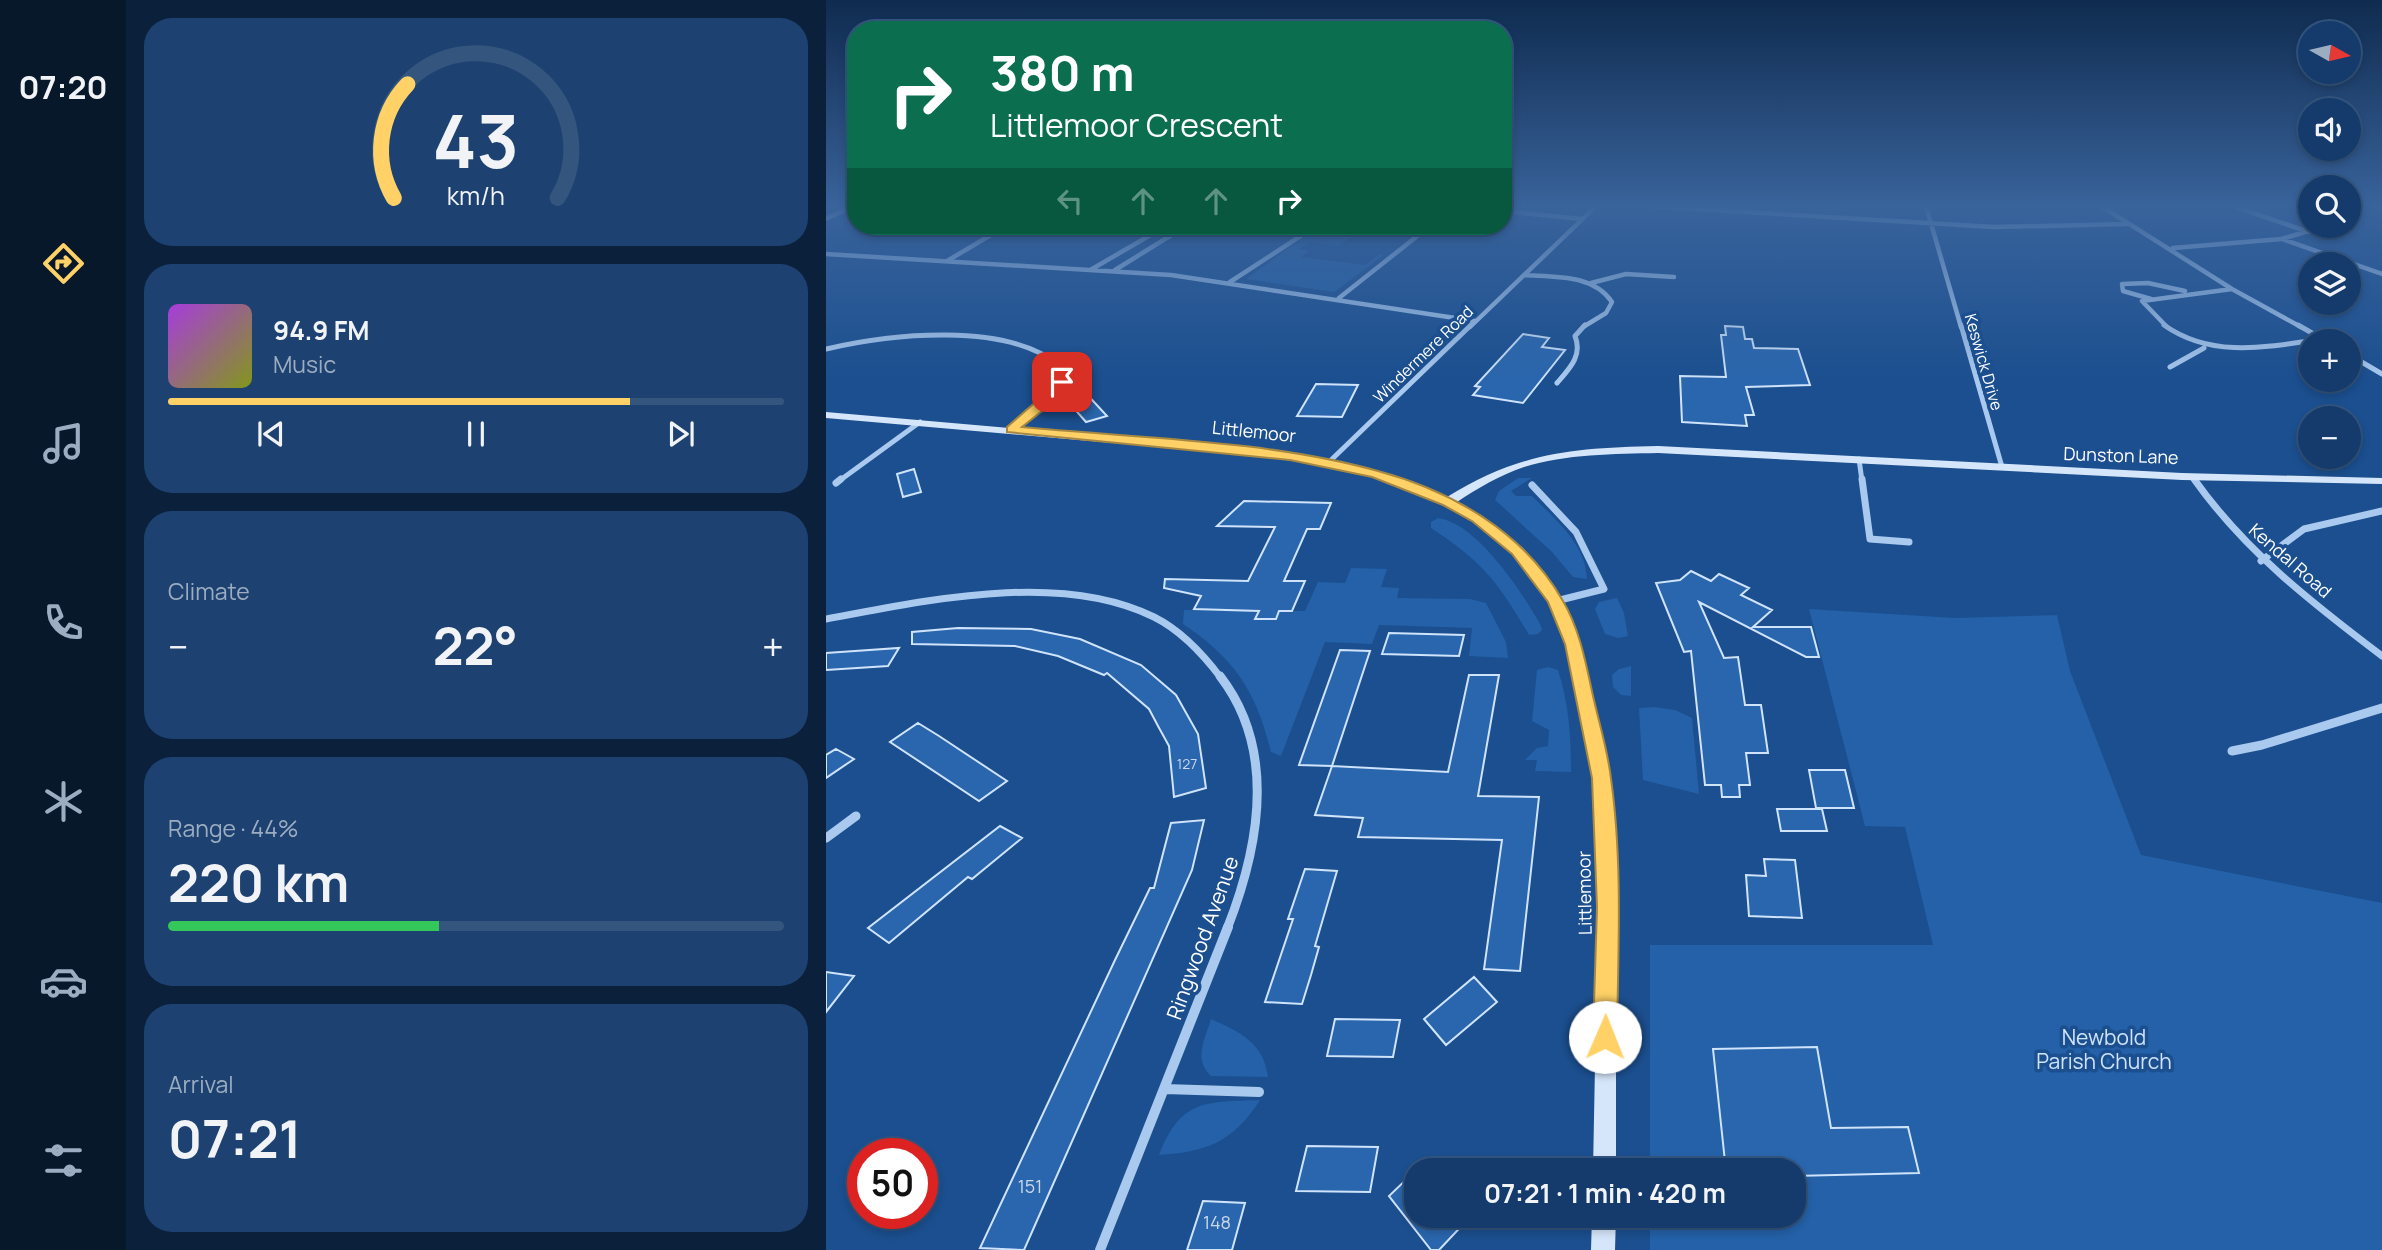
<!DOCTYPE html>
<meta charset="utf-8">
<style>
body{margin:0;font-family:Manrope,sans-serif;background:#1d4271;color:#f1f3f6;height:100vh;display:flex;flex-direction:column;font-size:26px;white-space:nowrap}
*{box-sizing:border-box;margin:0}
p{font-size:23px;color:#9dadc1}
.icon{flex:none;width:38px;height:38px;fill:none;stroke:currentColor;stroke-width:2;stroke-linecap:round;stroke-linejoin:round}
.map{position:relative;flex:1;overflow:hidden}
.side{display:flex;flex-direction:column;gap:18px;padding:18px;background:#0b203b;width:700px}
.side>*{flex:none}
.top-card{position:absolute;left:21px;top:21px;width:665px;height:214px;border-radius:28px;box-shadow:0 4px 10px #0003,0 0 0 2px #33557e;background:#0b6e4f;color:#fff;overflow:hidden}
.needle{width:46px;rotate:98deg}
.buttons{position:absolute;left:1472px;top:21px;display:grid;gap:14px}
.buttons a{display:grid;place-items:center;width:63px;height:63px;border-radius:50%;background:#143b6b;box-shadow:0 4px 10px #0003,0 0 0 2px #33557e;font-size:35px}
.speed{position:absolute;left:21px;top:1138px;display:flex;gap:14px;font-size:35px;font-weight:700;text-align:center}
.speed>*{display:grid;place-content:center;width:91px;height:91px;border-radius:50%;background:#143b6b;box-shadow:0 4px 10px #0003,0 0 0 2px #33557e;line-height:1}
.speed .limit{border:10px solid #d22;background:#fff;color:#111}
.pin{position:absolute;display:grid;place-items:center;width:60px;height:60px;color:#fff;margin:-30px;border-radius:14px;box-shadow:0 4px 10px #0006}
.me{position:absolute;width:77px;margin:-38px;rotate:1deg;stroke-linejoin:round;filter:drop-shadow(0 0 5px #0008)}
.turn{display:flex;align-items:center;gap:24px;height:147px;padding:0 28px;font-size:32px}
.turn .icon{width:91px;height:91px;stroke-width:2.5}
.turn b{display:block;font-size:49px;line-height:60px}
.lanes{display:flex;align-items:center;height:66px;padding:0 28px;background:#0003;justify-content:center;gap:35px;direction:ltr}
.lanes .off{opacity:.35}
.big{font-size:52px;font-weight:700;line-height:1.1}
.side .widget{flex:1;display:flex;flex-direction:column;justify-content:center;gap:10px;min-width:0;padding:0 24px;border-radius:28px;background:#1d4271}
.side .dial{align-items:center;gap:0}
.dial svg{height:182px;overflow:visible;fill:none;stroke:#33557e;stroke-width:7;stroke-linecap:round;text-anchor:middle}
.dial text{fill:#f1f3f6;stroke:none}
.song{display:flex;align-items:center;gap:21px}
.cover{width:84px;height:84px;border-radius:10px;background:linear-gradient(135deg,hsl(280 70% 55%),hsl(70 70% 35%))}
.played{height:7px;border-radius:4px;background:linear-gradient(90deg,#ffd166 75%,#33557e 75%)}
.keys{display:flex;justify-content:space-around;direction:ltr}
.heat{display:flex;justify-content:space-between;align-items:center;font-size:38px;direction:ltr}
.charge{height:10px;border-radius:5px;background:linear-gradient(90deg,#34c759 44%,#33557e 0)}
.trip{position:absolute;left:578px;top:1158px;width:402px;height:70px;border-radius:28px;background:#143b6b;box-shadow:0 4px 10px #0003,0 0 0 2px #33557e;font-weight:700;line-height:70px;text-align:center}
main{display:flex;flex:1;min-height:0}
.dock{display:flex;flex-direction:column;width:126px;justify-content:space-around;align-items:center;background:#08182b;color:#9dadc1}
.dock .icon{width:49px;height:49px}
.dock .on{color:#ffd166}
.dock b{font-size:32px;color:#f1f3f6}
.map>svg:first-child{display:block}
</style>
<main>
<nav class="dock">
<b>07:20</b>
<svg class="icon on" aria-label="directions" viewBox="0 0 24 24"><path d="M12 3l9 9-9 9-9-9zM9 14v-3h6M13 9l2 2-2 2"/></svg>
<svg class="icon" aria-label="music" viewBox="0 0 24 24"><path d="M9 18V5l10-2v13"/><circle cx="6" cy="18" r="3"/><circle cx="16" cy="16" r="3"/></svg>
<svg class="icon" aria-label="phone" viewBox="0 0 24 24"><path d="M5 4h4l2 5-3 2q2 4 5 5l2-3 5 2v4C11 20 4 13 5 4z"/></svg>
<svg class="icon" aria-label="climate" viewBox="0 0 24 24"><path d="M12 3v18M4 7l16 10M4 17L20 7"/></svg>
<svg class="icon" aria-label="car" viewBox="0 0 24 24"><path d="M5 17H2v-5l4-1 3-4h7l3 4 3 1v5h-3M9 17h6M6 11h13"/><circle cx="7" cy="17" r="2"/><circle cx="17" cy="17" r="2"/></svg>
<svg class="icon" aria-label="filters" viewBox="0 0 24 24"><path d="M4 7h16M4 17h16"/><circle cx="9" cy="7" r="2"/><circle cx="15" cy="17" r="2"/></svg>
</nav>
<section class="side">
<div class="widget dial"><svg viewBox="0 0 100 80">
<path d="M14 69A42 42 0 1 1 86 69"/>
<path d="M14 69A42 42 0 0 1 20 19" stroke="#ffd166"/>
<text x="50" y="56" font-size="32" font-weight="700">43</text>
<text x="50" y="72" font-size="11">km/h</text>
</svg></div>
<div class="widget">
<div class="song"><i class="cover"></i><div><b>94.9 FM</b><p>Music</p></div></div>
<div class="played"></div>
<div class="keys"><svg class="icon" aria-label="previous" viewBox="0 0 24 24"><path d="M18 5L8 12l10 7zM5 5v14"/></svg><svg class="icon" aria-label="pause" viewBox="0 0 24 24"><path d="M8 5v14M16 5v14"/></svg><svg class="icon" aria-label="next" viewBox="0 0 24 24"><path d="M6 5l10 7-10 7zM19 5v14"/></svg></div>
</div>
<div class="widget"><p>Climate</p>
<div class="heat"><a>−</a><b class="big">22°</b><a>+</a></div>
</div>
<div class="widget"><p>Range · 44%</p><b class="big">220 km</b><div class="charge"></div></div>
<div class="widget"><p>Arrival</p><b class="big">07:21</b></div>
</section>
<div class="map">
<svg width="1556" height="1250" viewBox="0 0 1556 1250">
<rect width="100%" height="100%" fill="#1b4f8f"/>
<path fill="#2461a8" d="M494,226H560L552,233L534,231L513,246L484,242L472,249L483,251L475,257L539,265L554,254L558,255L508,292L420,279Z
M692,478H706L685,491L690,496H706C729,519 760,544 761,579L747,577L726,552L669,500L673,491Z
M612,518C651,523 696,592 714,624L716,630L712,634L703,635C671,581 658,563 605,528V522Z
M525,568L561,569L555,587L573,588L571,598L644,599L660,603L680,642L682,658L643,656L646,628L553,625L546,644L499,642L455,756L445,752C430,691 409,659 357,624L358,610L433,611L429,619H449L453,611H479L492,582L519,583Z
M791,598L798,613L802,636L792,638L779,634L769,609L773,602Z
M983,609L1129,618L1231,615L1244,671L1315,855L1556,903V1250H824V1216H968V1171H824V945H1107L1079,827L1039,826Z
M805,666V696L795,695L787,687L786,675L793,669Z
M722,667L732,670C743,704 745,737 745,772L709,771L711,760H699L711,748L722,746L723,730L706,721L711,670Z
M829,707L849,710L866,718L873,794L817,780L813,708Z
M385,1019C414,1032 438,1043 442,1077L385,1076C367,1059 379,1040 385,1019Z
M434,1100C407,1142 381,1152 333,1155C355,1099 379,1102 434,1100Z"/>
<path fill="#2a66ad" stroke="#cfe3fa" stroke-width="2" d="M899,326L917,327L919,339H926L928,348L972,349L984,385L920,387L928,415H919L921,426L856,422L854,376L900,377L895,335H900Z
M697,334L723,338L716,347L739,350L697,403L647,395L654,387L649,386Z
M490,384L532,385L516,417L471,416Z
M256,389L281,416L260,422L245,405Z
M88,469L95,492L77,497L71,474Z
M418,501L505,503L494,529H481L458,581H479L466,611H453L450,619H429L433,611L368,609L375,596L338,588L339,579L422,581L449,527L391,526Z
M865,571L885,581L893,574L923,588L915,595L946,610L927,627H985L993,657H980L873,602L898,658L912,657L919,705H935L942,753H920L924,785H913L914,797H896L895,785H879L865,651L858,652L830,583L854,580Z
M132,628L205,629L254,639L315,665L350,695L372,734L380,788L348,797L343,746L332,726L323,709L281,673L278,675L232,656L189,646L86,644V632Z
M563,633L638,635L633,656L556,654Z
M73,648L62,666L0,670V653Z
M514,650L544,651L506,766L473,765Z
M643,675H673L652,796L713,797L694,971L658,969L676,840L532,837L537,818L489,815L506,766L622,772Z
M92,723L113,736L181,781L153,801L64,742Z
M10,749L28,759L0,778V755Z
M983,770H1019L1028,808H990Z
M951,809H996L1001,831H955Z
M378,820L366,870L198,1250L154,1248L289,960L324,888H328L345,823Z
M174,826L196,838L146,879L142,877L63,943L42,928Z
M938,859L969,860L976,918L923,916L920,875L940,876Z
M479,869L511,871L489,946L493,947L485,975L476,1004L439,1002L467,919H462Z
M0,972L28,976L0,1012Z
M648,977L671,1002L620,1045L598,1019Z
M509,1019L574,1020L567,1057L501,1056Z
M991,1047L1005,1128L1082,1127L1093,1173L968,1176V1171H900L887,1049Z
M481,1146L552,1147L544,1192L470,1191Z
M590,1170V1216H645L613,1250H605L563,1196Z
M377,1201L419,1203L406,1250H361Z"/>
<g fill="none" stroke-linecap="round" stroke-linejoin="round">
<path stroke="#a9c9ee" stroke-width="4.5" d="M822,206L1168,227L1300,224
M1100,206L1135,327
M1275,206L1406,289L1475,327
M1407,206L1483,232
M677,211L756,219
M1456,239L1556,274
M1347,248L1455,239L1500,226
M0,254L345,275L649,321
M121,261L180,226
M266,269L340,226
M289,270L360,226
M698,275C729,277 767,274 786,302L780,313L757,327
M404,282L490,226
M765,283L800,274L848,277
M513,298L604,226
M1325,299L1297,291L1296,284L1322,283L1359,291
M644,327L770,206
M1341,327L1316,301L1406,289"/>
<path stroke="#a9c9ee" stroke-width="5" d="M1135,325L1176,467
M1338,325C1386,359 1441,347 1495,339
M1472,325L1500,341
M0,349C64,334 181,321 234,366L236,382L222,400L185,430
M1522,354L1556,374
M1344,367L1378,348
M731,383C743,369 757,356 749,336L759,325
M1033,459L1036,481
M502,463L645,325
M1366,477L1369,481
M13,481L94,422"/>
<path stroke="#a9c9ee" stroke-width="7" d="M1036,479L1044,539L1083,542
M1368,479C1419,551 1486,603 1556,656
M10,483L15,479
M706,485L750,532L778,589L730,601
M1435,561L1478,529L1556,511
M0,619C99,601 233,570 328,617C356,631 377,654 395,678"/>
<path stroke="#a9c9ee" stroke-width="9" d="M394,676C452,751 433,848 401,929
M1406,751L1436,745L1556,708
M0,838L30,816"/>
<path stroke="#a9c9ee" stroke-width="10" d="M339,1089L433,1092
M274,1250L402,927"/>
<path fill="#d6e6fa" fill-rule="evenodd" d="M22,206L30,208L0,221V216Z
M0,412L425,449L502,460L563,475L621,497C694,452 747,448 832,446L1356,473L1556,478V484L1356,480L832,453C788,454 740,454 698,467C674,475 652,488 631,502L655,515L697,548L737,601L754,644L784,778L790,907V1171H767L772,907L768,778L740,644L724,602L687,554L647,521L618,505L555,479L502,466L425,455L0,418Z
M766,1216H790L789,1250H765Z"/>
</g>
<linearGradient id="sky" x2="0" y2="1"><stop stop-color="#0f2b4f"/><stop offset="0.54" stop-color="#39639b"/><stop offset="1" stop-color="#39639b" stop-opacity="0"/></linearGradient>
<rect width="1556" height="381" fill="url(#sky)"/>
<path fill="#ffd166" stroke="#a68842" stroke-width="2" d="M236,379L242,382L226,403L196,427C311,438 441,440 552,471C626,491 698,532 737,601C754,630 760,664 767,696C773,723 782,751 785,779C797,863 792,952 791,1037L787,1045L779,1049L771,1045L767,1037L771,907L766,778L739,644L722,602L686,554L646,521L617,505L546,477L464,460L181,432V427Z"/>
<g text-anchor="middle" stroke-width="7" stroke-linejoin="round" paint-order="stroke">
<g font-size="14" fill="#cad9ea">
<text x="361" y="769">127</text>
</g>
<g font-size="16" fill="#fff" stroke="#1b4f8f">
<text transform="translate(597 354) rotate(-44)" y="6">Windermere Road</text>
<text transform="translate(1158 362) rotate(74)" y="6">Keswick Drive</text>
</g>
<g font-size="18" fill="#fff" stroke="#1b4f8f">
<text transform="translate(428 432) rotate(6)" y="6">Littlemoor</text>
<text transform="translate(1295 456) rotate(2)" y="6">Dunston Lane</text>
<text transform="translate(1464 561) rotate(41)" y="6">Kendal Road</text>
<text transform="translate(759 893) rotate(-91)" y="6">Littlemoor</text>
</g>
<g font-size="18" fill="#cad9ea">
<text x="204" y="1193">151</text>
<text x="391" y="1229">148</text>
</g>
<g font-size="21" fill="#fff" stroke="#1b4f8f">
<text transform="translate(377 938) rotate(-70)" y="7">Ringwood Avenue</text>
</g>
<g font-size="21" fill="#cfe3fa" stroke="#1b4f8f">
<text x="1278" y="1045">Newbold<tspan x="1278" dy="24">Parish Church</tspan></text>
</g>
</g>
</svg>
<div class="buttons">
<a><svg class="needle" viewBox="-14 -14 28 28"><path d="M0-13l5 13h-10z" fill="#e53935"/><path d="M0 13l5-13h-10z" fill="#9dadc1"/></svg></a>
<a><svg class="icon" aria-label="sound" viewBox="0 0 24 24"><path d="M4 9h4l5-4v14l-5-4H4zM17 9q2 3 0 6"/></svg></a>
<a><svg class="icon" aria-label="search" viewBox="0 0 24 24"><circle cx="10" cy="10" r="6"/><path d="M15 15l6 6"/></svg></a>
<a><svg class="icon" aria-label="layers" viewBox="0 0 24 24"><path d="M12 4l9 5-9 5-9-5zM3 14l9 5 9-5"/></svg></a>
<a>+</a>
<a>−</a>
</div>
<div class="speed"><div class="limit">50</div></div>
<div class="pin" style="left:236px;top:382px;background:#d93025"><svg class="icon" aria-label="arrive" viewBox="0 0 24 24"><path d="M6 21V4h12l-3 4 3 4H6"/></svg></div>
<svg class="me" style="left:779px;top:1037px" viewBox="-20 -20 40 40"><circle r="19" fill="#fff"/><path d="M0-13L10 11 0 6-10 11z" fill="#ffd166"/></svg>
<div class="trip">07:21 · 1 min · 420 m</div>
<div class="top-card">
<div class="turn"><svg class="icon" aria-label="right" viewBox="0 0 24 24"><path d="M7 20v-9h11M14 6l5 5-5 5"/></svg><div><b>380 m</b>Littlemoor Crescent</div></div>
<div class="lanes"><svg class="icon off" aria-label="left" viewBox="0 0 24 24"><path d="M17 20v-9H6M10 6l-5 5 5 5"/></svg><svg class="icon off" aria-label="ahead" viewBox="0 0 24 24"><path d="M12 20V5M6 11l6-6 6 6"/></svg><svg class="icon off" aria-label="ahead" viewBox="0 0 24 24"><path d="M12 20V5M6 11l6-6 6 6"/></svg><svg class="icon" aria-label="right" viewBox="0 0 24 24"><path d="M7 20v-9h11M14 6l5 5-5 5"/></svg></div>
</div>
</div>
</main>
